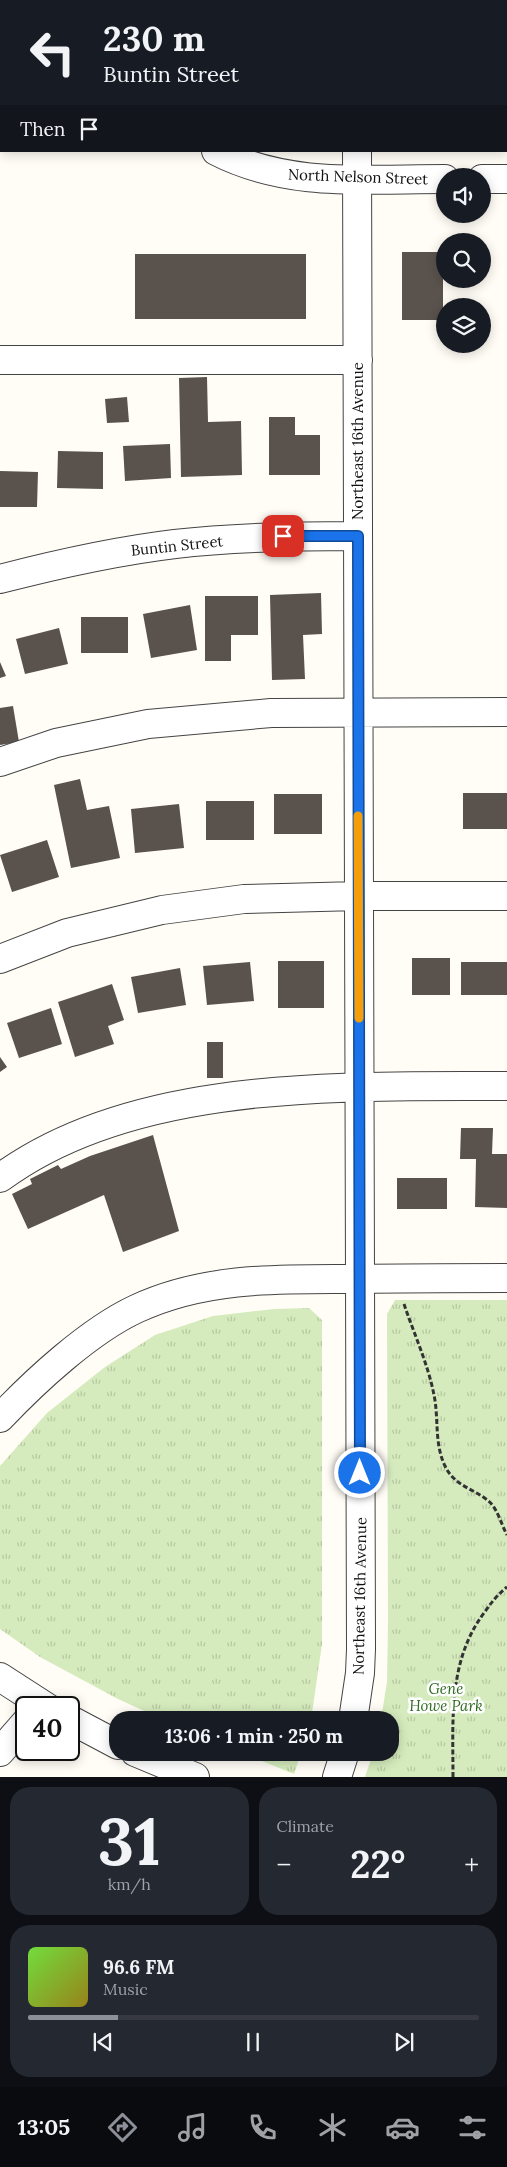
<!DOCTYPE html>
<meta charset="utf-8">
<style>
body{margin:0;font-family:Lora,serif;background:#242831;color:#f1f3f6;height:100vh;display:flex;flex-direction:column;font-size:19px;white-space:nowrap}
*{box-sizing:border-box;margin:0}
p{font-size:16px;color:#9ea1a6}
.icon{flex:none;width:28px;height:28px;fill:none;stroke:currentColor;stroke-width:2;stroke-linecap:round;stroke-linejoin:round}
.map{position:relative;height:1777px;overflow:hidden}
.drawer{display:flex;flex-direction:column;gap:10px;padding:10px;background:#0d0f14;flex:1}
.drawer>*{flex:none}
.guide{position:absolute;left:0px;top:0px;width:508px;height:152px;box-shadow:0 2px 12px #0003;background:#171b24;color:#f1f3f6;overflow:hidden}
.tools{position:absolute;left:436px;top:168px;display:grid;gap:10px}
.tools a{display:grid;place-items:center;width:55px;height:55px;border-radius:50%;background:#171b24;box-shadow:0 2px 12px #0003;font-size:25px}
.speed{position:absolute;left:15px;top:1696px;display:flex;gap:10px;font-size:25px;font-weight:700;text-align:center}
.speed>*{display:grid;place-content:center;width:65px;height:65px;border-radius:50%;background:#171b24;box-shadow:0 2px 12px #0003;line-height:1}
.speed .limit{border:2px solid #111;border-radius:8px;background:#fff;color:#111}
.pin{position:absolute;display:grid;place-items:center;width:42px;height:42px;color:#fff;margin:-21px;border-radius:10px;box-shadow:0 2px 8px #0006}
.me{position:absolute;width:55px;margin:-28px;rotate:0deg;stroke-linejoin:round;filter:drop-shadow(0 0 4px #0008)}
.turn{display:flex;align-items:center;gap:18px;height:105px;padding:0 20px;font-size:22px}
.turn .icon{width:65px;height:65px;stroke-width:2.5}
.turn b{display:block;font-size:35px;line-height:42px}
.then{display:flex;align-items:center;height:48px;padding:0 20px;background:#0003;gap:10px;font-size:19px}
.big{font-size:38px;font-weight:700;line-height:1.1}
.drawer .widget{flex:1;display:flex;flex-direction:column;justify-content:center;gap:8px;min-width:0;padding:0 18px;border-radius:20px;background:#242831}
.drawer .dial{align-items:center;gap:0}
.dial b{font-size:65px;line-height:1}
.song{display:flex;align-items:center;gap:15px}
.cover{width:60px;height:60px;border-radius:8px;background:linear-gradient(135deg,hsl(100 70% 55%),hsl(50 70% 35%))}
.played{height:5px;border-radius:2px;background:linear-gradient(90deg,#8c9099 20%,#363941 20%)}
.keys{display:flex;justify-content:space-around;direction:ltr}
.heat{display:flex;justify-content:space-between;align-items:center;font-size:28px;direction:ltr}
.drawer .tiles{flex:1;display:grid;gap:10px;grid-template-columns:1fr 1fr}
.widget:last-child{grid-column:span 2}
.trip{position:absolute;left:109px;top:1711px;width:290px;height:50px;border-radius:20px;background:#171b24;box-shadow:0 2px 12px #0003;font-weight:700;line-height:50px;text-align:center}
.dock{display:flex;height:80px;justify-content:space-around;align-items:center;background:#090b0e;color:#9ea1a6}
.dock .icon{width:35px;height:35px}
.dock .selected{color:#8c9099}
.dock b{font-size:22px;color:#f1f3f6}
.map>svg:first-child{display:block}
</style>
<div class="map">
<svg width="507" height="1777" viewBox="0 0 507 1777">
<defs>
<pattern id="grass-tufts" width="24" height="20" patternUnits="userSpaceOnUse" patternTransform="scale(1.25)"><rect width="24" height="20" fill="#d5ebbd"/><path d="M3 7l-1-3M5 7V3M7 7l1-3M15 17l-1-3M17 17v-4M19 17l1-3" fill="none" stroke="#b6c8a1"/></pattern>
</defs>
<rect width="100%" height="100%" fill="#fffdf5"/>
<path fill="url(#grass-tufts)" d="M395,1300H507V1777H365L373,1753L390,1752V1720H381L387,1682L388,1620L387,1314Z
M309,1308L322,1320V1644L311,1720H164L118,1699L40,1657L0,1629V1466L47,1413L105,1367L155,1335L213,1316L274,1309Z
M242,1753H301L294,1774Z"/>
<path fill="#5a524d" d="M402,252H443V320H402Z
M135,254H306V319H135Z
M207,377L208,422L241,421L242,475L181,477L179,378Z
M127,397L129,422L107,423L105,399Z
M269,417H295V435H320V475H269Z
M170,444L171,478L125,481L123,446Z
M58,451L103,452V489L57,488Z
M0,471L38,472L37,507H0Z
M321,593L322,634L303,635L305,679L272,680L270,595Z
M205,596H258V635H231V661H205Z
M190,605L197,650L151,658L143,614Z
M81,617H128V653H81Z
M59,628L68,664L25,674L16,639Z
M0,662L6,676L0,678Z
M13,706L19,742L0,745V708Z
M80,779L87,810L109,806L120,858L71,868L54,785Z
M463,793H507V829H463Z
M274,794H322V834H274Z
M206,801H254V840H206Z
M179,804L184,848L135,853L131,809Z
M47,840L59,877L12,892L0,855Z
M412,958H450V995H412Z
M278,961H324V1008H278Z
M250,962L254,1001L207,1005L203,966Z
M461,962H507V995H461Z
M180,968L186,1005L138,1013L131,977Z
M112,984L124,1020L108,1026L114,1044L75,1057L58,1002Z
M51,1008L62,1044L19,1058L7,1023Z
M207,1042H223V1078H207Z
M0,1057L7,1067L0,1072Z
M461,1128H493L492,1154H507V1208L475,1207L476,1159H460Z
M153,1135L179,1231L123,1252L104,1195L28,1229L12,1194L32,1184L30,1179L58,1165L61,1169L90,1156Z
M397,1178H447V1209H397Z"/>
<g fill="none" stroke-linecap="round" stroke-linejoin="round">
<defs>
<path id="minor" d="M357,0V1
M0,109H1
M216,151C288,188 366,179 445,179
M482,179H507
M0,360H358
M0,579C58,564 116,551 175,544C235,537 297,536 358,536
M0,762L56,743L148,724L271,713L507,712
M0,959L67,933L162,910L244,899L358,896H507
M0,1178C135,1078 346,1087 507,1086
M0,1418C35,1381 89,1331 136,1309C206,1276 283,1279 359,1279C408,1278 458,1278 507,1278
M0,1677L48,1708
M69,1719L118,1745
M353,1720L360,1673L361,1649L357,151
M0,1752L26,1722
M135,1752L195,1777
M337,1777L345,1752"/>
</defs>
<use href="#minor" stroke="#444" stroke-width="30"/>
<path stroke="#333" stroke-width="3" stroke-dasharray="5 2.5" stroke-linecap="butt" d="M404,1304C414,1334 428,1364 434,1395C439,1419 434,1443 445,1466C454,1485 471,1488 486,1499C497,1506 501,1524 507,1535
M453,1777C453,1720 448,1661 484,1613C491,1603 497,1595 507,1587"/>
<use href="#minor" stroke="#fff" stroke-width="28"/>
</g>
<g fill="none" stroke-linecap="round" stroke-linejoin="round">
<defs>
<path id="route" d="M283,536H358L360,1473"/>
</defs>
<use href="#route" stroke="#114b97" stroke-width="12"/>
<use href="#route" stroke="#1a73e8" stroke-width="9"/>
<path stroke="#f59e0b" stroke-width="9" d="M358,816L359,1018"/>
</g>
<g text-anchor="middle" stroke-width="5" stroke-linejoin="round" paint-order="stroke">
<g font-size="15" fill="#111" stroke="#fff">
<text transform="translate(358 177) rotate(2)" y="5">North Nelson Street</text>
<text transform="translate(358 441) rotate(-90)" y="5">Northeast 16th Avenue</text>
<text transform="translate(177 546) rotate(-6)" y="5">Buntin Street</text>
<text transform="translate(360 1596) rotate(-89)" y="5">Northeast 16th Avenue</text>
</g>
<g font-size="15" font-style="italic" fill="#2f6b1f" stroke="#fff">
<text x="446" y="1694">Gene<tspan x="446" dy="17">Howe Park</tspan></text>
</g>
</g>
</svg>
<div class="tools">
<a><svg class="icon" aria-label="sound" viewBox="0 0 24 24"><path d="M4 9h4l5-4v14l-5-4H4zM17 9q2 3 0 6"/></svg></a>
<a><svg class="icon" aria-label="search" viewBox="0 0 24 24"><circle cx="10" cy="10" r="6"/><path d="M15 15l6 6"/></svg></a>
<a><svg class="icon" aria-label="layers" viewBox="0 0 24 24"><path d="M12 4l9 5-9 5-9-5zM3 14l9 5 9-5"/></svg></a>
</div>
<div class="speed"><div class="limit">40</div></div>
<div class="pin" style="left:283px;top:536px;background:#d93025"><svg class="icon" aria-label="arrive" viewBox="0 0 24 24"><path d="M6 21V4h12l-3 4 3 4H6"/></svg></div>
<svg class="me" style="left:360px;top:1473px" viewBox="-20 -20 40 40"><circle r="17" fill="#1a73e8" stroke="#fff" stroke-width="3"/><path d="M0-11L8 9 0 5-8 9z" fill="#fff"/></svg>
<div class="trip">13:06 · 1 min · 250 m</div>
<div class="guide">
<div class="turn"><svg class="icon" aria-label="left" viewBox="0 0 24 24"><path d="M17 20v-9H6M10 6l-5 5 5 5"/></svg><div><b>230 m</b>Buntin Street</div></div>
<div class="then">Then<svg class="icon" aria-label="arrive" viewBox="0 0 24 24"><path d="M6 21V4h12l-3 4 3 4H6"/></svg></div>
</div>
</div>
<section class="drawer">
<div class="tiles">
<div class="widget dial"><b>31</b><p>km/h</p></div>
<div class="widget"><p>Climate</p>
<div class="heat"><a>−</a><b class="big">22°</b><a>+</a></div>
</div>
<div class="widget">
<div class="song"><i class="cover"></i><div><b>96.6 FM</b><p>Music</p></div></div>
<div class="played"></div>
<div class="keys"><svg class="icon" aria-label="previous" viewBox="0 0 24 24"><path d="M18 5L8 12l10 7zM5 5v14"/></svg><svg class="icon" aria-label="pause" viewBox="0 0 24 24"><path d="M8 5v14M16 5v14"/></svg><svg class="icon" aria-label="next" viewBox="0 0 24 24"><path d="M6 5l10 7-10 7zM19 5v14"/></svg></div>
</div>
</div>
</section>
<nav class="dock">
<b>13:05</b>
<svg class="icon selected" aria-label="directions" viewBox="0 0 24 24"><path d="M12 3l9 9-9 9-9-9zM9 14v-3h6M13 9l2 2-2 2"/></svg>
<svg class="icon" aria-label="music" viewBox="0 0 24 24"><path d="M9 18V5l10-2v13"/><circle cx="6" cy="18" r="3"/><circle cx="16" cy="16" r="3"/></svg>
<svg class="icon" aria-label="phone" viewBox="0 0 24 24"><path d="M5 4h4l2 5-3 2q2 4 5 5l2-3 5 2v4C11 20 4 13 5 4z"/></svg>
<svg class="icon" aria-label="climate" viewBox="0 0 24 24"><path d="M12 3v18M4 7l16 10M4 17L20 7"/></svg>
<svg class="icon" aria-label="car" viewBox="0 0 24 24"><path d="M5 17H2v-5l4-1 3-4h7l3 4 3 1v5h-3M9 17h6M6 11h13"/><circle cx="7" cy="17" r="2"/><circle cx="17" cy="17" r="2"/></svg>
<svg class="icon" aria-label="filters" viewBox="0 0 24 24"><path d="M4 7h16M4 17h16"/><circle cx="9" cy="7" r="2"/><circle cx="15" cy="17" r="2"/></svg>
</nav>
